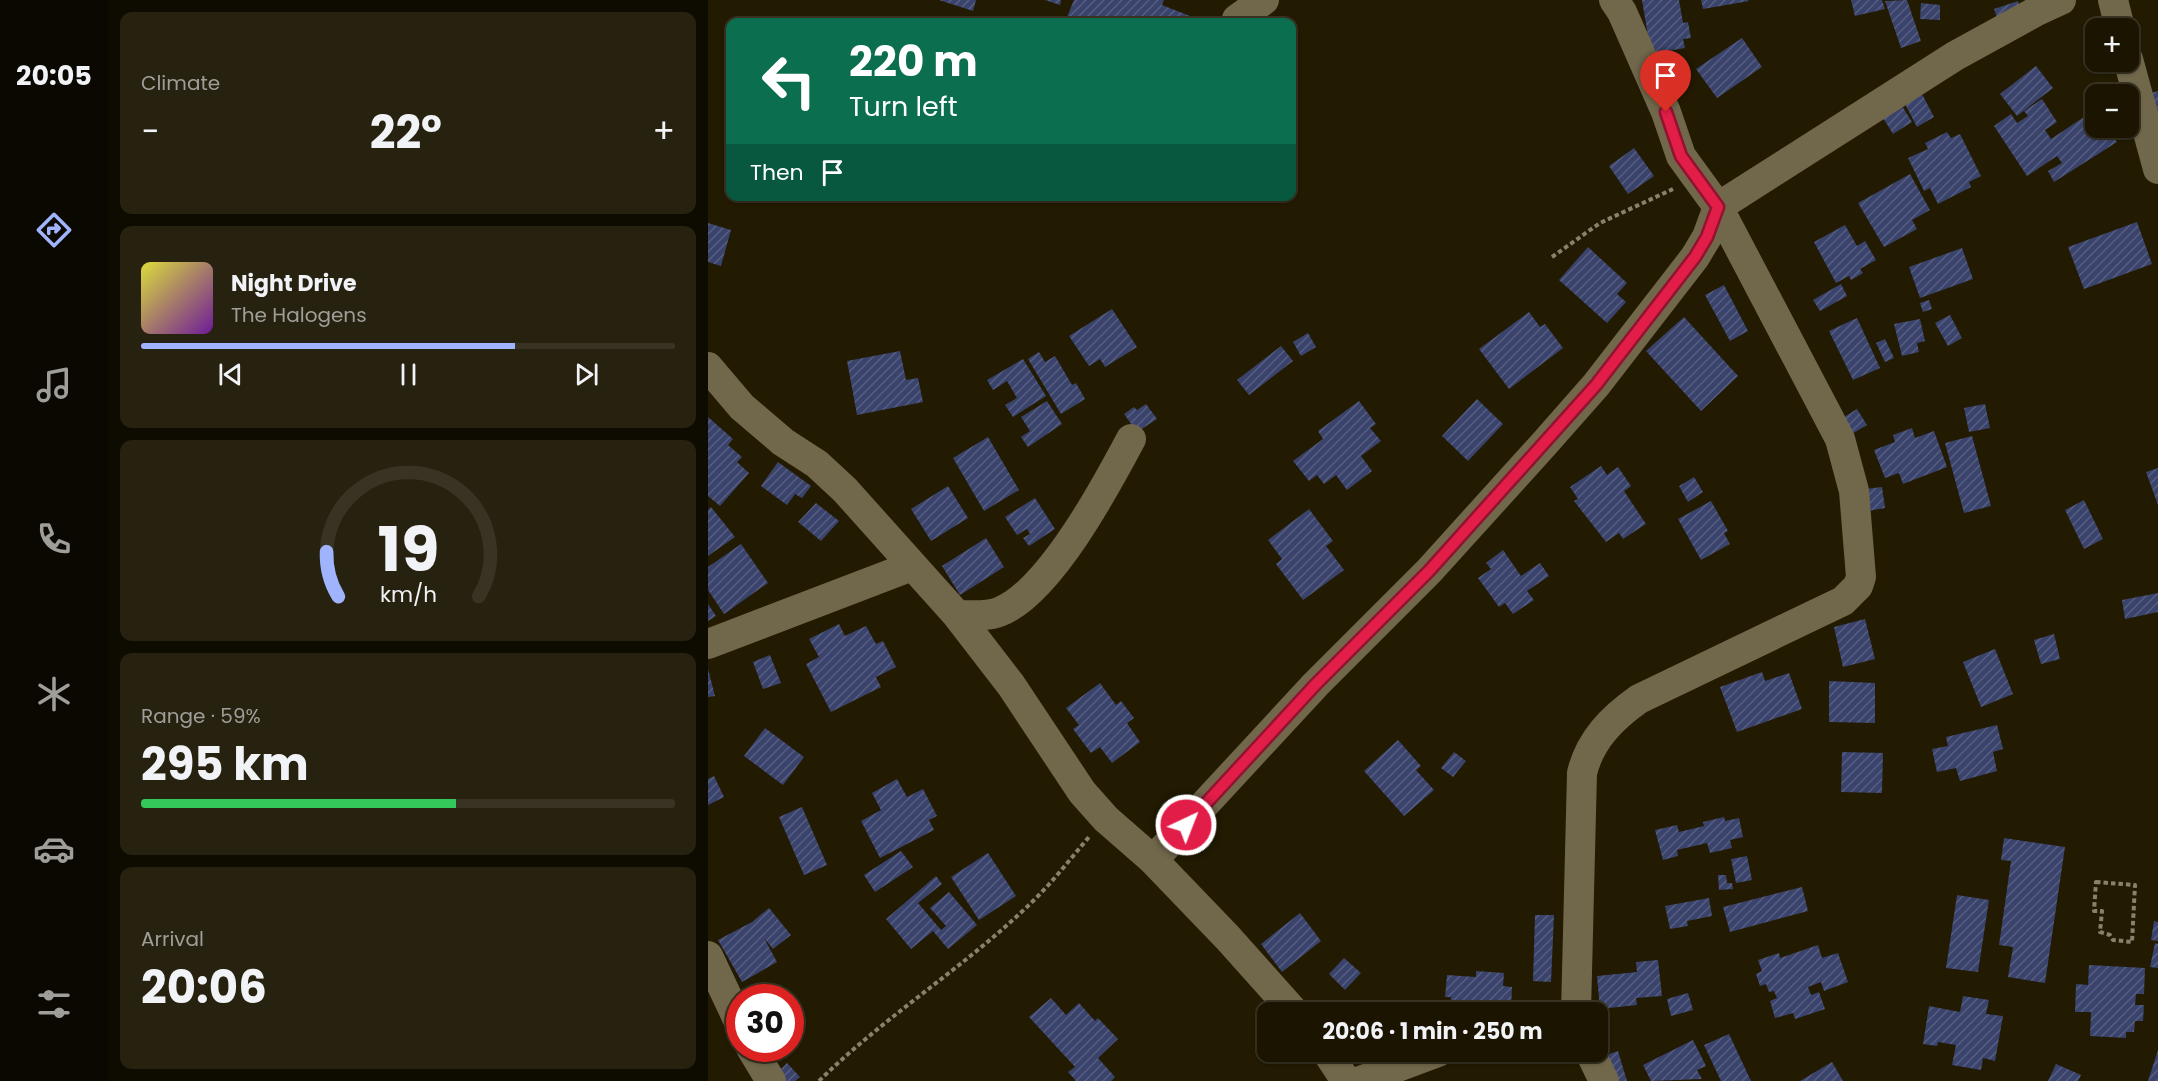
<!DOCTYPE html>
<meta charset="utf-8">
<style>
body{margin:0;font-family:Poppins,sans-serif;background:#272110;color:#f1f3f6;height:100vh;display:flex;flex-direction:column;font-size:22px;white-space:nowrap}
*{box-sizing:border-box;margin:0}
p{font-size:20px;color:#9f9e99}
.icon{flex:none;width:33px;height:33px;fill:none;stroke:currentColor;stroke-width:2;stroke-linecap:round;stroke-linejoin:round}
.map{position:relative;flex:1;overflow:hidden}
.drawer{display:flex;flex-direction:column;gap:12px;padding:12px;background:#0e0b01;width:600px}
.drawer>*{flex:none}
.guide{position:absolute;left:18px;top:18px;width:570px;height:183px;border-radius:12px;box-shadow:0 2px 4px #0004,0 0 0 2px #383323;background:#0b6e4f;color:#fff;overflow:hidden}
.controls{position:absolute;left:1377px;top:18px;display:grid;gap:12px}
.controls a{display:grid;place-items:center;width:54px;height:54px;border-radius:12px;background:#1a1401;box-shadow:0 2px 4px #0004,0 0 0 2px #383323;font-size:30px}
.speed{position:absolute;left:18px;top:984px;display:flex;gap:12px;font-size:30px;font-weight:700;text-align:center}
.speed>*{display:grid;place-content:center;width:78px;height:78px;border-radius:50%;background:#1a1401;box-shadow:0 2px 4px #0004,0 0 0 2px #383323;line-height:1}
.speed .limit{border:9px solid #d22;background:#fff;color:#111}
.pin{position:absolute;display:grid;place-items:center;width:51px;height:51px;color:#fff;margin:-62px -26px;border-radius:50% 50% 50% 0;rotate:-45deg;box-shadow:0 0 6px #0007}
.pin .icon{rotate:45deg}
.me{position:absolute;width:66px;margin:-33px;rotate:43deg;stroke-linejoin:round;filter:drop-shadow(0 0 4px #0008)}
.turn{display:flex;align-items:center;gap:21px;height:126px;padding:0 24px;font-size:27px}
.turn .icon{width:78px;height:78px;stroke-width:2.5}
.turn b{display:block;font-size:42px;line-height:51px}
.then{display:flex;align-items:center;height:57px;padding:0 24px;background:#0003;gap:12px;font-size:22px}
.big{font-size:45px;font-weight:700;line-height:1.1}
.drawer .widget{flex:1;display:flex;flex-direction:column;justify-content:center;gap:9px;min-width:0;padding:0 21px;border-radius:12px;background:#272110}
.drawer .dial{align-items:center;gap:0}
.dial svg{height:156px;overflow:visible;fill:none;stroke:#383323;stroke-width:7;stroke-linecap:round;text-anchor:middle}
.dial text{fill:#f1f3f6;stroke:none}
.song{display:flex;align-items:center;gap:18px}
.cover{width:72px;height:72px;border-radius:9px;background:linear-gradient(135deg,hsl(60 70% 55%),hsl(280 70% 35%))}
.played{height:6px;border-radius:3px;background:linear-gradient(90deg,#a0b3fd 70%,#383323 70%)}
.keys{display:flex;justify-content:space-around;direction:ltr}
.heat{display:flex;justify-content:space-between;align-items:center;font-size:33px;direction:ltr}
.charge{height:9px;border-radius:4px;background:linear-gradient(90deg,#34c759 59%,#383323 0)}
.trip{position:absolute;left:549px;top:1002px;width:351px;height:60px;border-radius:12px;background:#1a1401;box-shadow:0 2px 4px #0004,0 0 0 2px #383323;font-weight:700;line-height:60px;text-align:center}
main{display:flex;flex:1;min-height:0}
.tab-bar{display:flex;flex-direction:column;width:108px;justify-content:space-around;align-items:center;background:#0a0800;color:#9f9e99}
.tab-bar .icon{width:42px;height:42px}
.tab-bar .on{color:#a0b3fd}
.tab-bar b{font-size:27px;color:#f1f3f6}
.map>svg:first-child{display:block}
</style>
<main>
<nav class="tab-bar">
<b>20:05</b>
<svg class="icon on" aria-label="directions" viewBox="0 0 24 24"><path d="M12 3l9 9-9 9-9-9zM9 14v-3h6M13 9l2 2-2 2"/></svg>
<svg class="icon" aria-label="music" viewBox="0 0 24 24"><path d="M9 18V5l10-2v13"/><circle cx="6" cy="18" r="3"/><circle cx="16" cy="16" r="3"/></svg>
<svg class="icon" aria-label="phone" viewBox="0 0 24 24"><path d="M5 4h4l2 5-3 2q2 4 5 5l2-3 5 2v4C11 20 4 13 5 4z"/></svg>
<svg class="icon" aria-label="climate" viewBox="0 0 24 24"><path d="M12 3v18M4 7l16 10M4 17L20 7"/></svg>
<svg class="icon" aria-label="car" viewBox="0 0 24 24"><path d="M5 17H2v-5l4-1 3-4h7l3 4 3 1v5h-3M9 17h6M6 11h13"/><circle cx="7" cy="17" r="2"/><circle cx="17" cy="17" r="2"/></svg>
<svg class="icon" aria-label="filters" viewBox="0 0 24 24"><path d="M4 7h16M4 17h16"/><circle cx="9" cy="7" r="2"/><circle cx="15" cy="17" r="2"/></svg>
</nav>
<section class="drawer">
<div class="widget"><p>Climate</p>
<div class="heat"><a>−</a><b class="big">22°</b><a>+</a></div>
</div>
<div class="widget">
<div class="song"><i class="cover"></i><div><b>Night Drive</b><p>The Halogens</p></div></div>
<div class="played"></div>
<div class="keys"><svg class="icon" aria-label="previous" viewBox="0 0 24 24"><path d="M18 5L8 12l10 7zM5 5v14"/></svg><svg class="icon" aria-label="pause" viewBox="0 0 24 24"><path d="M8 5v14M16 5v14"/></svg><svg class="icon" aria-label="next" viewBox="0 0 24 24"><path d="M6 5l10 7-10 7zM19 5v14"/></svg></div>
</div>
<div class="widget dial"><svg viewBox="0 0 100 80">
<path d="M14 69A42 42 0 1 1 86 69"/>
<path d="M14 69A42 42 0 0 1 8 46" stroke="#a0b3fd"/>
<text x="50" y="56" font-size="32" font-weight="700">19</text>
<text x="50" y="72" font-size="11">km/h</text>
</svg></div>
<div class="widget"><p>Range · 59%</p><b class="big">295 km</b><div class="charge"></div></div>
<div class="widget"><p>Arrival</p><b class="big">20:06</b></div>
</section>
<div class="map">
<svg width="1450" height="1081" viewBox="0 0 1450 1081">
<defs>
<pattern id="building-hatch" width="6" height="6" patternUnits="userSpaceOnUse" patternTransform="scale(1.5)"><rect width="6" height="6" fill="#3a436c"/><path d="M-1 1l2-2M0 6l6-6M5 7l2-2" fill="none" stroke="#575e81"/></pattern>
</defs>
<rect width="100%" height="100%" fill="#221a01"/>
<path fill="url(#building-hatch)" d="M231,0H268L265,11Z
M337,0H353L352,5Z
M366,0H456L454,5L487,18L485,22H357Z
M934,0H971L975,23L980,22L983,38L975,39L977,48L943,54Z
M993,0H1040L1041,1L995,9Z
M1143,0H1174L1177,9L1147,16Z
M1199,0L1213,41L1193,48L1177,1Z
M1310,1L1313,13L1290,20L1286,9Z
M1213,3L1232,5V20L1212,19Z
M1034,38L1054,67L1009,98L988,69Z
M1328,66L1345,88L1309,116L1292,94Z
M1450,91V124L1440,94Z
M1214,94L1226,117L1209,127L1197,104Z
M1334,99L1349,122L1337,130L1343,139L1388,109V128H1399L1409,142L1346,182L1340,171L1354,163L1349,156L1319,176L1286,126L1303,114L1309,123L1320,116L1316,111Z
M1194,106L1204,122L1185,134L1175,118Z
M1239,132L1243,138L1252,134L1273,176L1261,182L1263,187L1230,204L1222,188L1216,191L1200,158L1220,149L1217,143Z
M926,148L946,176L920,194L901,166Z
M1202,174L1222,210L1204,220L1209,229L1176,247L1150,203Z
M1429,222L1444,264L1376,289L1360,247Z
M0,223L23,230L13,266L0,262Z
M1137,225L1149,246L1157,241L1168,260L1152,269L1155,273L1143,280L1141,276L1128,283L1106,242Z
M880,247L919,283L909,294L918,302L899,323L851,280Z
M1254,248L1265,279L1212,298L1201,267Z
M1133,284L1139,296L1112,311L1105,300Z
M1016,285L1040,331L1022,341L997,295Z
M1221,300L1224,309L1215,312L1212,303Z
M404,309L429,347L397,367L392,359L381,366L361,336Z
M821,312L832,327L837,324L855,348L801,389L771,349Z
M1242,315L1254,338L1240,346L1227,323Z
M976,317L1030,376L993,411L938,351Z
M1149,318L1172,368L1145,380L1121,331Z
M1212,319L1217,341L1209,343L1211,352L1194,356L1186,324Z
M600,333L608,347L593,356L585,342Z
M1177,339L1186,358L1177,362L1168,343Z
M573,346L585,361L541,395L529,380Z
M192,351L198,380L210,378L215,402L149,415L139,361Z
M331,352L337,362L347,356L364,385L368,383L377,399L353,414L320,359Z
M315,359L338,396L305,417L297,405L309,398L299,381L285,390L279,380Z
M769,399L795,424L760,461L734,436Z
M339,401L354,424L320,447L313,437L322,431L313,417Z
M651,401L668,424L662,428L673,441L653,456L664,471L639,490L628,475L616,484L609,475L601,481L585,461L615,439L610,431Z
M438,404L449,419L429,432L416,414L426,407L429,410Z
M1277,404L1282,428L1261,432L1256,408Z
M1149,409L1159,425L1137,438L1128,422Z
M0,417L25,439L20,445L34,457L29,462L41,473L12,506L0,496Z
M1204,428L1207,438L1226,431L1239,467L1195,484L1191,473L1177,478L1166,450L1187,442L1185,435Z
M1264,436L1283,506L1256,513L1237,443Z
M280,437L311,490L276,511L245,458Z
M70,462L103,486L94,498L87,494L79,505L53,486Z
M893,466L899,475L910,467L923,486L916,491L938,524L915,539L911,533L898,542L866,501L870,499L862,487Z
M1450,468V505L1438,472Z
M986,477L995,492L980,502L971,486Z
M240,486L260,518L223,541L203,509Z
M1174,487L1177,508L1160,511L1157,489Z
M327,498L347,529L321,546L315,538L322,534L319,529L309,535L297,517Z
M1376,500L1395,539L1376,549L1357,510Z
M1003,501L1020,531L1016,533L1022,544L993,560L970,519Z
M108,503L131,521L113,541L90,522Z
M3,507L27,537L0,556V510Z
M601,509L625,541L618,546L636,570L595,600L568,564L574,559L560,540Z
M278,538L296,567L252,595L234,566Z
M33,544L60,583L16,614L0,590V567Z
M795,550L813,576L832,563L841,576L819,591L826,600L805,614L797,603L791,607L770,578L783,569L778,563Z
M1450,593V612L1417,619L1414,600Z
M0,604L8,616L0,621Z
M1157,619L1167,659L1135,667L1126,627Z
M131,624L137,636L158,626L168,644L175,641L188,667L168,677L173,687L123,712L98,664L111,657L101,639Z
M1346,634L1352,659L1333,664L1326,640Z
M1287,649L1305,694L1273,707L1255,662Z
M62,655L73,683L55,689L45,662Z
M0,669L7,696L0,697Z
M1054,672L1057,681L1081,673L1094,709L1029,732L1012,687Z
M1121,681L1167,683V723L1121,722Z
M392,683L408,705L413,701L426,718L419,723L432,742L404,763L392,747L383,753L365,729L371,725L358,708Z
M1289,725L1295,749L1285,752L1289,771L1252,781L1248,768L1229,772L1224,749L1240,746L1238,737Z
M57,728L96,757L75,785L36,756Z
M690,740L713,766L708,770L726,790L696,816L656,771Z
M746,752L758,761L745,777L733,768Z
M1134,752L1175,753L1174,793L1133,792Z
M6,776L16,797L0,805V779Z
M189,779L199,797L215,789L229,816L221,820L226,830L172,858L153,821L173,810L164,793Z
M94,807L119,865L96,875L71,817Z
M1016,817L1017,821L1031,818L1035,837L1022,840L1024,848L1002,853L999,843L969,850L970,856L955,860L947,830L969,825L971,832L996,826L995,822Z
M1296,838L1357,847L1337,983L1300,977L1305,947L1291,945L1303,861L1293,860Z
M193,851L205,867L167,892L156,875Z
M280,853L308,896L271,920L243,877Z
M1039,856L1044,880L1028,883L1023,859Z
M1010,875H1018L1019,883H1024L1025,889L1011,890Z
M228,876L234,884L210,903L233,930L238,926L222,908L241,892L269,925L240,949L225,931L203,949L178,919Z
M1094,887L1100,911L1022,932L1015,907Z
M1249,895L1281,900L1270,972L1238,968Z
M1001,898L1004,916L979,921L980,926L962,929L957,906Z
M61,908L83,935L65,949L56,938L69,962L34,982L10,940L44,922Z
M592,913L613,941L574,972L553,944Z
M827,915H846L843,982L825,981Z
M1446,921L1450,922V941L1443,940Z
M1447,943L1450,944V968L1442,967Z
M1110,945L1114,958L1130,953L1140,982L1116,991L1113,982L1100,987L1103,995L1111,992L1117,1009L1087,1019L1085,1013L1067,1018L1062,1001L1069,998L1066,991L1061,992L1058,984L1052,986L1048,974L1054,971L1050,960L1071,953L1072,958Z
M636,958L653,973L637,990L621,974Z
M950,960L954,996L928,998L929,1005L892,1009L889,976L929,972L928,962Z
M1381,965L1437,968L1436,994H1428L1427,1005H1436L1435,1021H1427L1426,1032H1418V1038L1382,1036L1383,1012H1367L1368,984L1380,985Z
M768,971L796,973L795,986L804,987L803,1010L796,1009V1012H749V1010H742L743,997H737L739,975L768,977Z
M980,993L985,1010L963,1016L959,999Z
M1255,996L1281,1000L1278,1014L1295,1016L1287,1061L1275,1058L1273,1070L1244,1065L1248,1045L1230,1042L1229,1046L1215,1044L1221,1006L1252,1012Z
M343,998L358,1015L371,1003L387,1021L390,1018L410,1039L390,1058L407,1077L403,1081H368L360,1072L367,1067L321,1017Z
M1021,1034L1043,1081H1013L996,1045Z
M985,1040L998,1066L989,1070L994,1079L943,1081L935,1065Z
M1450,1050V1081H1440Z
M910,1051L919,1081H901L893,1057Z
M635,1052H656L657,1054L642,1063Z
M1124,1062L1135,1081H1092Z
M79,1063L92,1077L87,1081H68L64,1078Z
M1348,1064L1373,1075L1370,1081H1340Z"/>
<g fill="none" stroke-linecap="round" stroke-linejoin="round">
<path stroke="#88826d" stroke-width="4" stroke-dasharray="4.5 3" stroke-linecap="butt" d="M844,257L892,223L965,189
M1388,882L1427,885L1424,942L1405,940L1402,935L1392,932L1394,911H1386Z
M111,1081C177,1016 257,967 323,903C344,883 362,859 381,837"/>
<path stroke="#71684b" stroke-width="30" d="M1405,0L1412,28
M529,19L556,0
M1420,59L1450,169
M0,367L34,407L75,442L109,464L137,490L249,615L303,685L374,792L398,819L445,860L520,938L586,1012
M249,615C263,615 278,617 291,612C341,593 398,486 423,439
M0,644L204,566
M445,860L608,684L721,571L836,444L888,385L987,257L999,237L1010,207L1247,56L1327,12L1353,0
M0,956L32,1024
M868,1012L874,773C882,740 904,718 931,699L1135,601L1150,586L1153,577L1146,491L1132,439L1010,207L973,156L958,112L914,12L906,0
M43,1048L63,1081
M619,1052L638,1081
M882,1052L896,1081
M652,1081L730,1052"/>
</g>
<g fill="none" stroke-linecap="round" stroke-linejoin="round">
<defs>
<path id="route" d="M478,825L608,684L721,571L862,414L888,385L987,257L999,237L1010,207L973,156L958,112"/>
</defs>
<use href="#route" stroke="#92132f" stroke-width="15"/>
<use href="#route" stroke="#e11d48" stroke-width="10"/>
</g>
</svg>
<div class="controls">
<a>+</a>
<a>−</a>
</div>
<div class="speed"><div class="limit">30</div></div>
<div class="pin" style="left:958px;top:112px;background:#d93025"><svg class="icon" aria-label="arrive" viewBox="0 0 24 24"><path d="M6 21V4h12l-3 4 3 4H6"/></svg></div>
<svg class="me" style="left:478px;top:825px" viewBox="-20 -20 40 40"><circle r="17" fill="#e11d48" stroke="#fff" stroke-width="3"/><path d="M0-11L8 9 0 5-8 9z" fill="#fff"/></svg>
<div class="trip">20:06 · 1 min · 250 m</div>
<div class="guide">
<div class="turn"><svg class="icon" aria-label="left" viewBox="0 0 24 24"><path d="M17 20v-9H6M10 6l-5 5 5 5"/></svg><div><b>220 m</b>Turn left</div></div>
<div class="then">Then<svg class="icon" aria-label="arrive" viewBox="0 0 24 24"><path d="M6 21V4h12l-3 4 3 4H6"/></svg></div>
</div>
</div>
</main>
